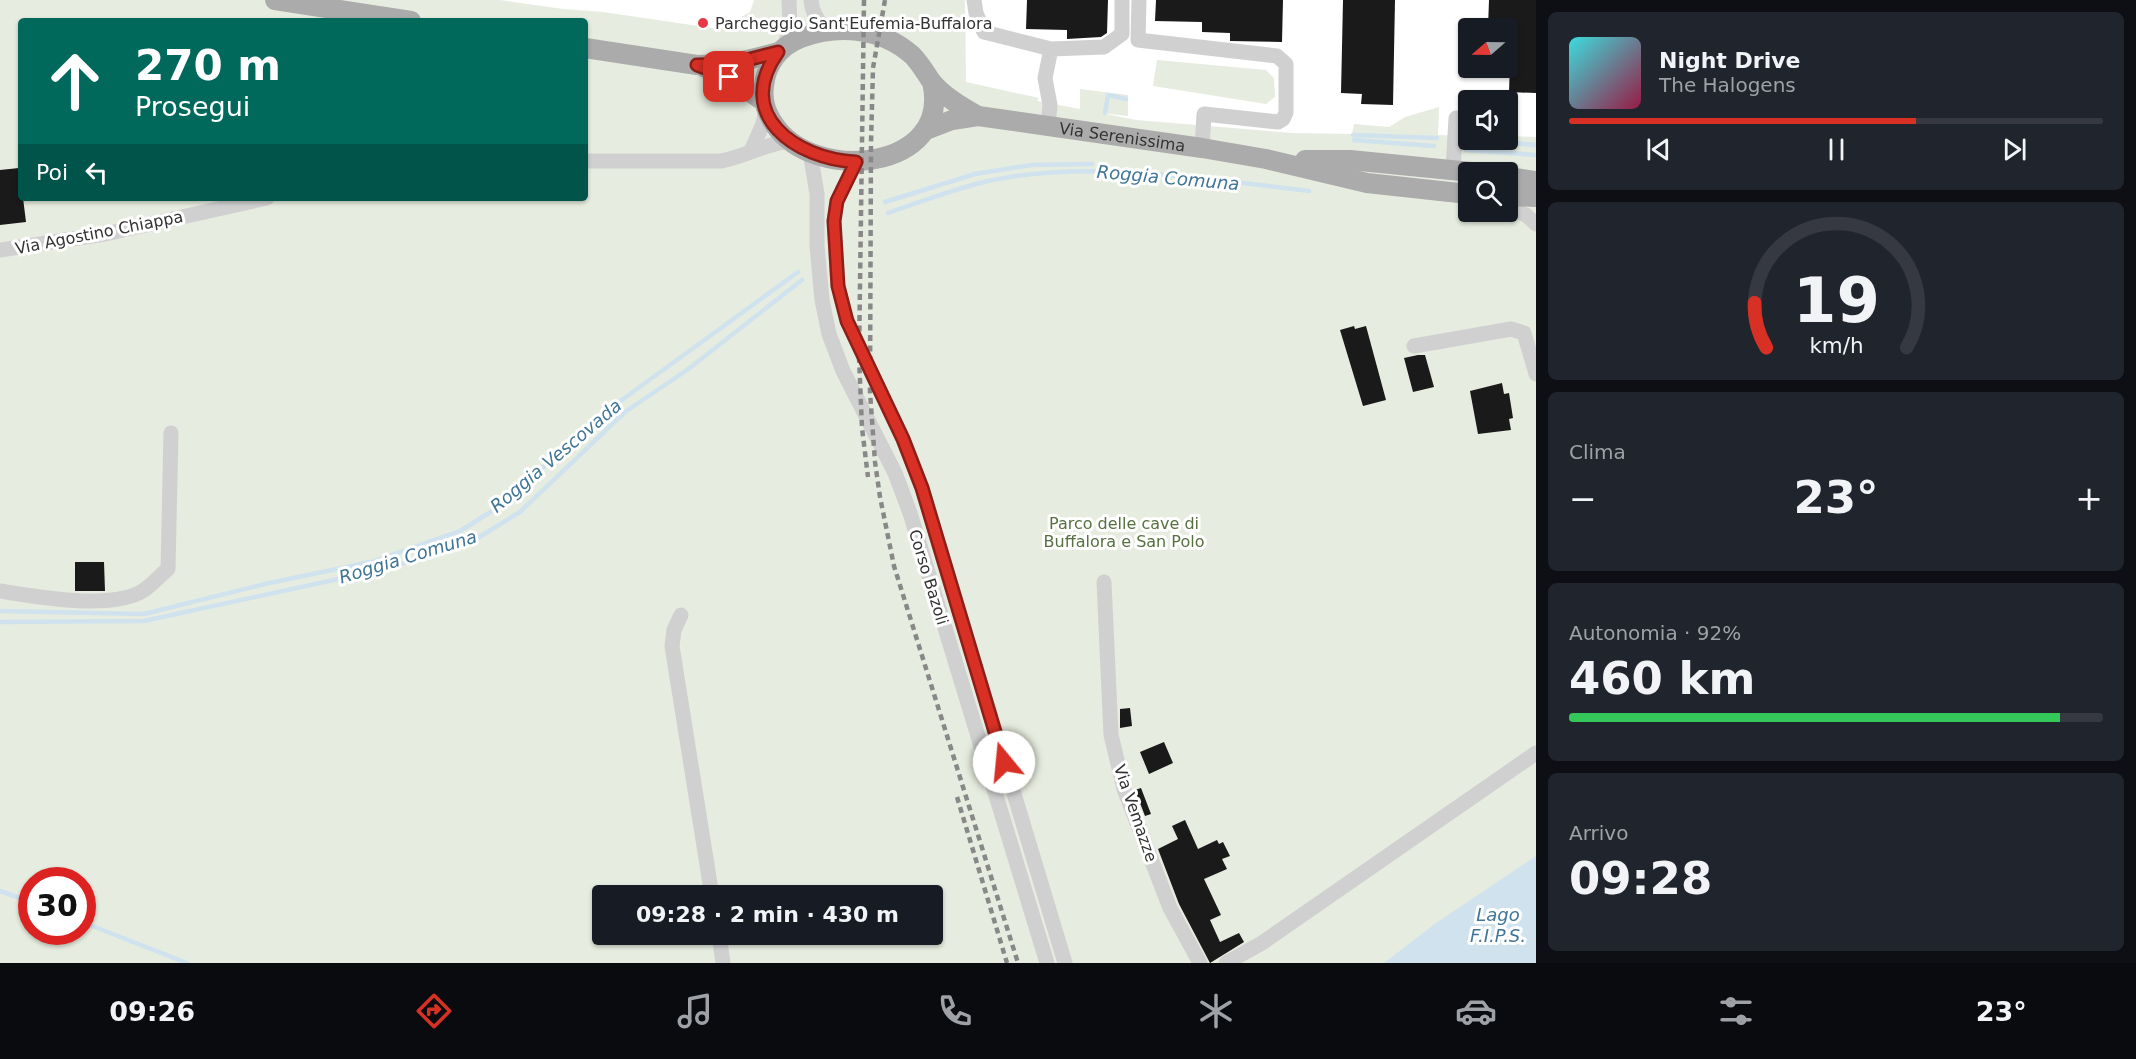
<!DOCTYPE html>
<html lang="it">
<meta charset="utf-8">
<style>
body{margin:0;font-family:"DejaVu Sans",sans-serif;background:#20242c;color:#f1f3f6;height:100vh;display:flex;flex-direction:column;font-size:22px;white-space:nowrap}
*{box-sizing:border-box;margin:0}
p{font-size:20px;color:#9ea1a6}
.icon{flex:none;width:33px;height:33px;fill:none;stroke:currentColor;stroke-width:2;stroke-linecap:round;stroke-linejoin:round}
.map{position:relative;flex:1;overflow:hidden}
.sheet{display:flex;flex-direction:column;gap:12px;padding:12px;background:#0d0f14;width:600px}
.sheet>*{flex:none}
.banner{position:absolute;left:18px;top:18px;width:570px;height:183px;border-radius:6px;box-shadow:0 2px 4px #0004;background:#00695c;color:#fff;overflow:hidden}
.needle{width:39px;rotate:250deg}
.buttons{position:absolute;left:1458px;top:18px;display:grid;gap:12px}
.buttons a{display:grid;place-items:center;width:60px;height:60px;border-radius:6px;background:#171b24;box-shadow:0 2px 4px #0004;font-size:30px}
.speed{position:absolute;left:18px;top:867px;display:flex;gap:12px;font-size:30px;font-weight:700;text-align:center}
.speed>*{display:grid;place-content:center;width:78px;height:78px;border-radius:50%;background:#171b24;box-shadow:0 2px 4px #0004;line-height:1}
.speed .limit{border:9px solid #d22;background:#fff;color:#111}
.pin{position:absolute;display:grid;place-items:center;width:51px;height:51px;color:#fff;margin:-26px;border-radius:12px;box-shadow:0 3px 9px #0006}
.me{position:absolute;width:66px;margin:-33px;rotate:343deg;stroke-linejoin:round;filter:drop-shadow(0 0 4px #0008)}
.turn{display:flex;align-items:center;gap:21px;height:126px;padding:0 18px;font-size:27px}
.turn .icon{width:78px;height:78px;stroke-width:2.5}
.turn b{display:block;font-size:42px;line-height:51px}
.then{display:flex;align-items:center;height:57px;padding:0 18px;background:#0003;gap:12px;font-size:22px}
.big{font-size:45px;font-weight:800;line-height:1.1}
.sheet .card{flex:1;display:flex;flex-direction:column;justify-content:center;gap:9px;min-width:0;padding:0 21px;border-radius:9px;background:#20242c}
.sheet .dial{align-items:center;gap:0}
.dial svg{height:156px;overflow:visible;fill:none;stroke:#363941;stroke-width:7;stroke-linecap:round;text-anchor:middle}
.dial text{fill:#f1f3f6;stroke:none}
.song{display:flex;align-items:center;gap:18px}
.cover{width:72px;height:72px;border-radius:9px;background:linear-gradient(135deg,hsl(180 70% 55%),hsl(340 70% 35%))}
.played{height:6px;border-radius:3px;background:linear-gradient(90deg,#d93025 65%,#363941 65%)}
.keys{display:flex;justify-content:space-around;direction:ltr}
.heat{display:flex;justify-content:space-between;align-items:center;font-size:33px;direction:ltr}
.charge{height:9px;border-radius:4px;background:linear-gradient(90deg,#34c759 92%,#363941 0)}
.trip{position:absolute;left:592px;top:885px;width:351px;height:60px;border-radius:6px;background:#171b24;box-shadow:0 2px 4px #0004;font-weight:800;line-height:60px;text-align:center}
.dock{display:flex;height:96px;justify-content:space-around;align-items:center;background:#090b0e;color:#9ea1a6}
.dock .icon{width:42px;height:42px}
.dock .selected{color:#d93025}
.dock b{font-size:27px;color:#f1f3f6}
main{display:flex;flex:1;min-height:0}
.map>svg:first-child{display:block}
</style>
<main>
<div class="map">
<svg width="1536" height="963" viewBox="0 0 1536 963">
<rect width="100%" height="100%" fill="#fff"/>
<path fill="#e6ecdf" fill-rule="evenodd" d="M0,0H500L563,9L603,12L719,29L750,12L754,0H965L966,82L1039,98L1037,101L1080,109V89L1128,95V116L1101,113L1136,120L1292,133L1352,134L1354,124L1389,127L1405,117L1439,107L1438,135L1467,136L1468,134V140H1508V136L1536,137V963H0ZM21,21H585V198H21ZM1468,172H1508V212H1468ZM32,880H82V932H32ZM603,896H933V934H603Z
M1157,60L1266,70L1274,78L1275,97L1266,104L1153,86Z"/>
<path fill="#cfe2ee" d="M1536,856V963H1384L1436,923Z"/>
<g fill="none" stroke-linecap="round" stroke-linejoin="round">
<path stroke="#cfe2ee" stroke-width="4.5" d="M1105,113L1108,95L1126,99
M1353,135L1437,138
M1465,139H1468
M1354,140L1434,146
M1479,140L1536,145
M1466,150L1536,155
M885,202L975,174L1031,165L1092,164
M888,213C917,203 946,192 976,184C1079,157 1204,179 1309,191
M0,611L144,614L269,583L371,562L460,531L497,508L608,410L798,272
M0,622L144,621L366,573L434,555L473,541L520,512L625,412L687,370L802,280
M0,891L32,902
M82,922L187,963"/>
</g>
<path fill="#1a1a1a" d="M1027,0H1108L1107,33L1101,37L1067,39V30L1026,29Z
M1156,0H1283L1282,42L1230,41V33L1202,32V22L1155,21Z
M1343,0H1395L1393,105L1361,104L1362,94L1341,93Z
M1489,0H1536V93L1509,92L1510,63H1508V28H1488Z
M19,168L21,198H23L26,222L0,225V170Z
M1354,326L1355,329L1366,326L1386,400L1363,406L1340,330Z
M1418,355H1425L1434,387L1413,392L1404,358Z
M1502,383L1504,394L1509,393L1513,418L1509,419L1511,430L1478,434L1470,391Z
M75,562H104L105,591H75Z
M1130,708L1132,726L1120,728V709Z
M1164,742L1173,763L1149,774L1140,752Z
M1141,788L1151,814L1145,816L1135,790Z
M1185,820L1198,849L1217,840L1219,844L1223,842L1230,856L1222,859L1227,869L1204,879L1221,915L1210,920L1220,942L1239,933L1244,942L1210,963L1179,904L1158,849L1178,839L1172,826Z"/>
<g fill="none" stroke-linecap="round" stroke-linejoin="round">
<path stroke="#d0d0d0" stroke-width="15" d="M811,0C812,14 818,23 829,30
M974,0L976,13L984,32L1051,49L1045,78L1050,105L1048,126
M1139,0L1138,40L1277,56L1286,64V113L1283,119L1278,122L1204,114L1202,148
M785,46L790,25L789,0
M1051,49L1104,47L1122,34V0
M751,151L763,124L766,109
M810,152L817,194V246L822,300L829,334L843,371L895,473L910,513L1047,963
M585,161H721C745,157 764,144 789,141
M856,162L837,201L834,221L838,286L847,321L903,439L922,488L1065,963
M1453,170L1456,118
M1508,208L1526,215L1536,224
M0,250L105,234L267,198
M1414,346L1511,329L1524,333L1536,374
M1104,582L1111,735L1124,789L1170,908L1200,963
M0,591C37,597 105,609 139,593C150,588 159,576 168,569L171,433
M681,615L674,630L672,646L712,896
M719,934L723,963
M1226,963L1262,943L1536,753"/>
<g stroke="#ababab" stroke-width="20">
<path d="M275,0L411,21"/>
<path d="M585,48L697,65L731,64L779,52"/>
<path d="M705,68L729,77L763,101"/>
<path d="M932,82C953,170 814,185 774,124C766,112 762,101 764,86C766,64 780,46 801,38C839,24 881,28 912,55C920,63 925,72 931,81C943,96 962,107 978,116"/>
<path id="s1" d="M926,130L952,120L978,116L1202,148L1266,159L1367,183L1468,194"/>
<path d="M1305,160H1350L1471,172"/>
<path d="M1508,177L1536,181"/>
<path d="M1508,196L1536,197"/>
</g>
<path stroke="#888" stroke-width="4.5" stroke-dasharray="6 4.5" stroke-linecap="butt" d="M864,0L859,357L862,428L868,477
M885,0L873,68L871,143L870,392L875,462L880,497L894,566L1018,963
M957,797L1007,963"/>
</g>
<g fill="none" stroke-linecap="round" stroke-linejoin="round">
<defs>
<path id="route" d="M729,77L697,65L731,64L778,52C733,115 796,159 856,162L837,201L834,221L838,286L847,321L903,439L922,488L1004,762"/>
</defs>
<use href="#route" stroke="#8d1f18" stroke-width="15"/>
<use href="#route" stroke="#d93025" stroke-width="10"/>
</g>
<circle fill="#e63946" stroke="#fff" stroke-width="2" cx="703" cy="23" r="6"/>
<g text-anchor="middle" stroke-width="6" stroke-linejoin="round" paint-order="stroke">
<g font-size="16" fill="#333" stroke="#fff" text-anchor="start">
<text x="715" y="29">Parcheggio Sant'Eufemia-Buffalora</text>
</g>
<g font-size="16" fill="#333" stroke="#fff">
<text dy="6" stroke="none"><textPath href="#s1" startOffset="200">Via Serenissima</textPath></text>
<text transform="translate(99 232) rotate(-11)" y="6">Via Agostino Chiappa</text>
<text transform="translate(929 577) rotate(73)" y="6">Corso Bazoli</text>
<text transform="translate(1136 813) rotate(71)" y="6">Via Vemazze</text>
</g>
<g font-size="16" fill="#56703f" stroke="#fff">
<text x="1124" y="529">Parco delle cave di<tspan x="1124" dy="18">Buffalora e San Polo</tspan></text>
</g>
<g font-size="18" font-style="italic" fill="#3f7597" stroke="#fff">
<text transform="translate(1168 178) rotate(5)" y="6">Roggia Comuna</text>
<text transform="translate(556 456) rotate(-40)" y="6">Roggia Vescovada</text>
<text transform="translate(408 557) rotate(-17)" y="6">Roggia Comuna</text>
<text x="1498" y="921">Lago<tspan x="1498" dy="21">F.I.P.S.</tspan></text>
</g>
</g>
</svg>
<div class="buttons">
<a><svg class="needle" viewBox="-14 -14 28 28"><path d="M0-13l5 13h-10z" fill="#e53935"/><path d="M0 13l5-13h-10z" fill="#9ea1a6"/></svg></a>
<a><svg class="icon" aria-label="sound" viewBox="0 0 24 24"><path d="M4 9h4l5-4v14l-5-4H4zM17 9q2 3 0 6"/></svg></a>
<a><svg class="icon" aria-label="search" viewBox="0 0 24 24"><circle cx="10" cy="10" r="6"/><path d="M15 15l6 6"/></svg></a>
</div>
<div class="speed"><div class="limit">30</div></div>
<div class="pin" style="left:729px;top:77px;background:#d93025"><svg class="icon" aria-label="arrive" viewBox="0 0 24 24"><path d="M6 21V4h12l-3 4 3 4H6"/></svg></div>
<svg class="me" style="left:1004px;top:762px" viewBox="-20 -20 40 40"><circle r="19" fill="#fff"/><path d="M0-13L10 11 0 6-10 11z" fill="#d93025"/></svg>
<div class="trip">09:28 · 2 min · 430 m</div>
<div class="banner">
<div class="turn"><svg class="icon" aria-label="ahead" viewBox="0 0 24 24"><path d="M12 20V5M6 11l6-6 6 6"/></svg><div><b>270 m</b>Prosegui</div></div>
<div class="then">Poi<svg class="icon" aria-label="left" viewBox="0 0 24 24"><path d="M17 20v-9H6M10 6l-5 5 5 5"/></svg></div>
</div>
</div>
<section class="sheet">
<div class="card">
<div class="song"><i class="cover"></i><div><b>Night Drive</b><p>The Halogens</p></div></div>
<div class="played"></div>
<div class="keys"><svg class="icon" aria-label="previous" viewBox="0 0 24 24"><path d="M18 5L8 12l10 7zM5 5v14"/></svg><svg class="icon" aria-label="pause" viewBox="0 0 24 24"><path d="M8 5v14M16 5v14"/></svg><svg class="icon" aria-label="next" viewBox="0 0 24 24"><path d="M6 5l10 7-10 7zM19 5v14"/></svg></div>
</div>
<div class="card dial"><svg viewBox="0 0 100 80">
<path d="M14 69A42 42 0 1 1 86 69"/>
<path d="M14 69A42 42 0 0 1 8 46" stroke="#d93025"/>
<text x="50" y="56" font-size="32" font-weight="700">19</text>
<text x="50" y="72" font-size="11">km/h</text>
</svg></div>
<div class="card"><p>Clima</p>
<div class="heat"><a>−</a><b class="big">23°</b><a>+</a></div>
</div>
<div class="card"><p>Autonomia · 92%</p><b class="big">460 km</b><div class="charge"></div></div>
<div class="card"><p>Arrivo</p><b class="big">09:28</b></div>
</section>
</main>
<nav class="dock">
<b>09:26</b>
<svg class="icon selected" aria-label="directions" viewBox="0 0 24 24"><path d="M12 3l9 9-9 9-9-9zM9 14v-3h6M13 9l2 2-2 2"/></svg>
<svg class="icon" aria-label="music" viewBox="0 0 24 24"><path d="M9 18V5l10-2v13"/><circle cx="6" cy="18" r="3"/><circle cx="16" cy="16" r="3"/></svg>
<svg class="icon" aria-label="phone" viewBox="0 0 24 24"><path d="M5 4h4l2 5-3 2q2 4 5 5l2-3 5 2v4C11 20 4 13 5 4z"/></svg>
<svg class="icon" aria-label="climate" viewBox="0 0 24 24"><path d="M12 3v18M4 7l16 10M4 17L20 7"/></svg>
<svg class="icon" aria-label="car" viewBox="0 0 24 24"><path d="M5 17H2v-5l4-1 3-4h7l3 4 3 1v5h-3M9 17h6M6 11h13"/><circle cx="7" cy="17" r="2"/><circle cx="17" cy="17" r="2"/></svg>
<svg class="icon" aria-label="filters" viewBox="0 0 24 24"><path d="M4 7h16M4 17h16"/><circle cx="9" cy="7" r="2"/><circle cx="15" cy="17" r="2"/></svg>
<b>23°</b>
</nav>
